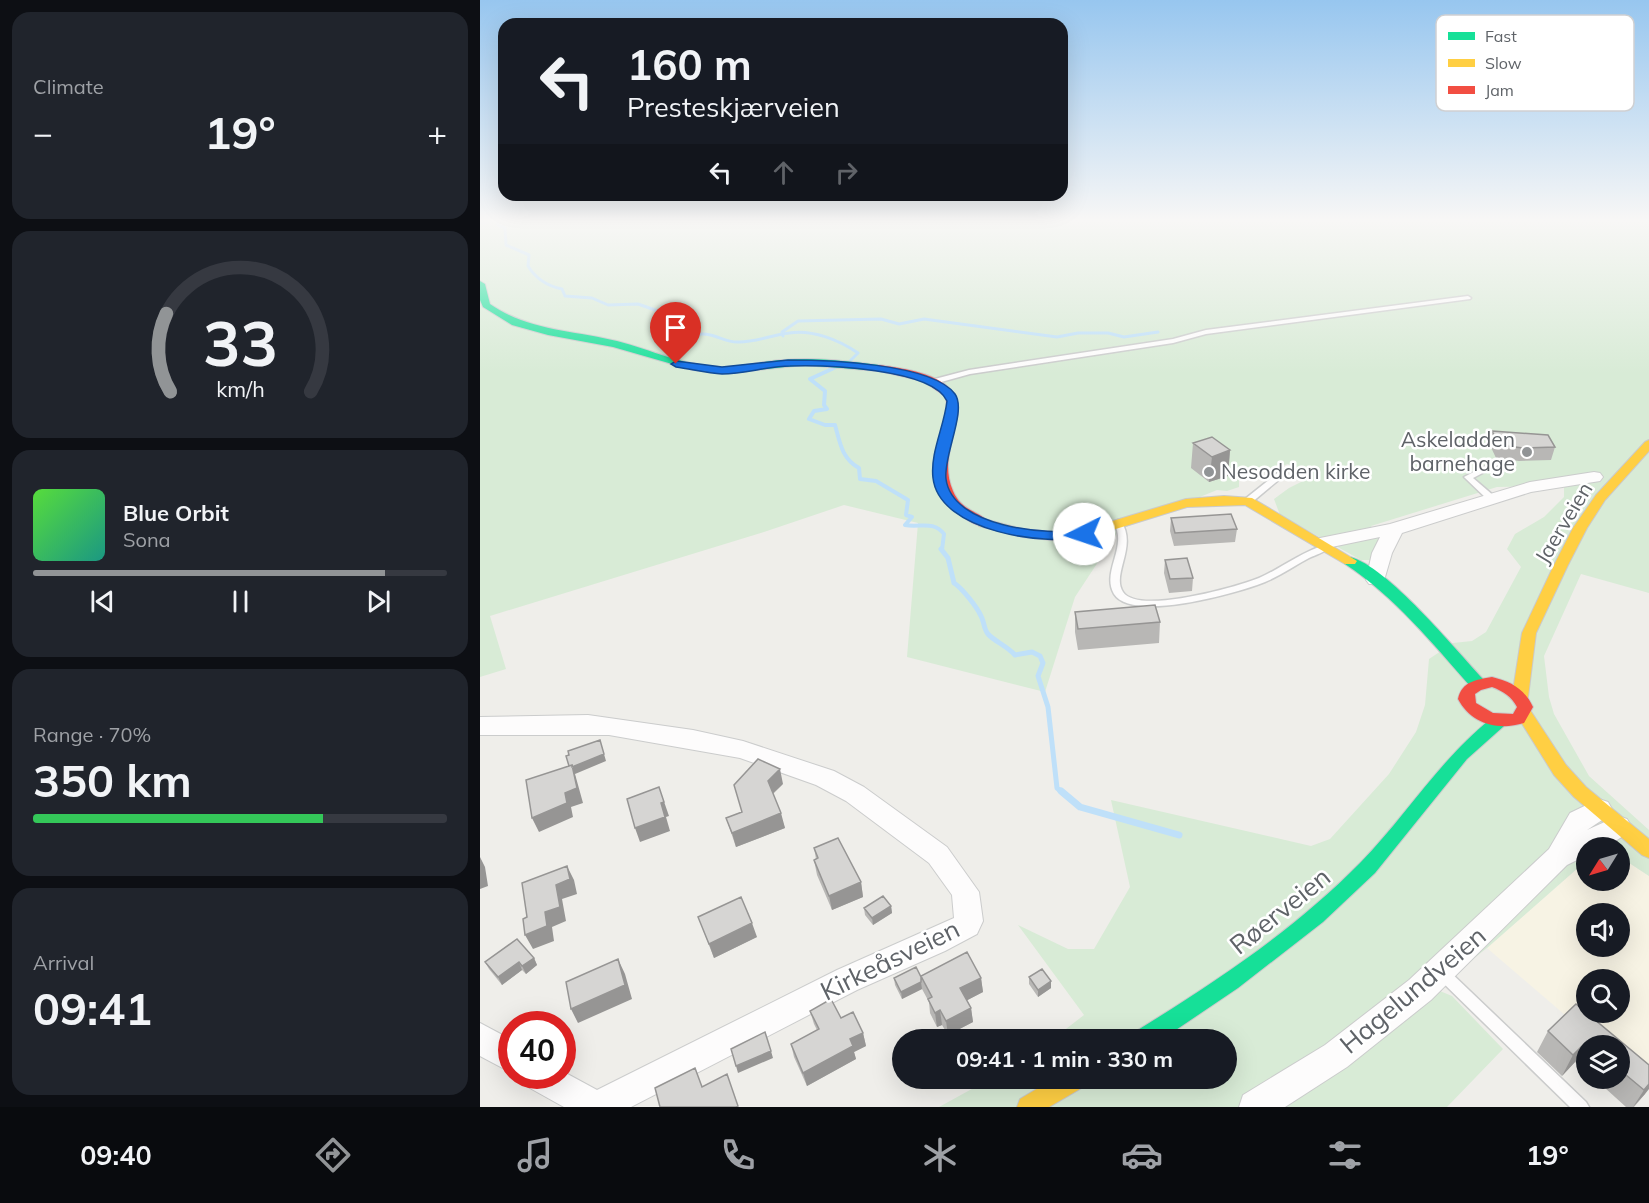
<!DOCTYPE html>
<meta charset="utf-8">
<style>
body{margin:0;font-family:Mulish,sans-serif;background:#20242c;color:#f1f3f6;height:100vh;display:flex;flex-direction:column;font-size:22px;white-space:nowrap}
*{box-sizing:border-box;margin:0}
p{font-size:20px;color:#9ea1a6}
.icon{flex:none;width:33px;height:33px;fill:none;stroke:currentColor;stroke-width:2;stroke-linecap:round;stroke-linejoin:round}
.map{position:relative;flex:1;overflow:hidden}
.drawer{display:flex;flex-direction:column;gap:12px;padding:12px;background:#0d0f14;width:480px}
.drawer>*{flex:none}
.guide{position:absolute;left:18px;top:18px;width:570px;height:183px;border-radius:18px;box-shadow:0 6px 24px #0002;background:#171b24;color:#f1f3f6;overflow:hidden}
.needle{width:39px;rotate:233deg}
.controls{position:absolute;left:1096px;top:837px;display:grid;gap:12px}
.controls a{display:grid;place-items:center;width:54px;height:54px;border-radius:50%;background:#171b24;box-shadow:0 6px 24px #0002;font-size:30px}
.speed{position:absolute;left:18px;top:1011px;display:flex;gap:12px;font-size:30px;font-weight:700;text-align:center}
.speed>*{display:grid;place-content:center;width:78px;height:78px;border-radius:50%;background:#171b24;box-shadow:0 6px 24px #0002;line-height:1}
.speed .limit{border:9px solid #d22;background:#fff;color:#111}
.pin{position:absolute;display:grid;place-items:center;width:51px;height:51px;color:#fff;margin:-62px -26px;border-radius:50% 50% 50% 0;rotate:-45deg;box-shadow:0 0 6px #0007}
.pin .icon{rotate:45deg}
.me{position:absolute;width:66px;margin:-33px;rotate:266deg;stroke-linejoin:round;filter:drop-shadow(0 0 4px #0008)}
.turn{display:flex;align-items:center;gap:21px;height:126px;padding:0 30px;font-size:27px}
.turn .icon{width:78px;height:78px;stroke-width:2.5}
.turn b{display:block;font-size:42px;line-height:51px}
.lanes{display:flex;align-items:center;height:57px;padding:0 30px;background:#0003;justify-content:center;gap:30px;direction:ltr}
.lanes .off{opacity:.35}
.big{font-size:45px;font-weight:700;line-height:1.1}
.drawer .card{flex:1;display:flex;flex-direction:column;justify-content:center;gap:9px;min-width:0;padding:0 21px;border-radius:18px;background:#20242c}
.drawer .dial{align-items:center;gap:0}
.dial svg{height:156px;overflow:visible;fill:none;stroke:#363941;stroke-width:7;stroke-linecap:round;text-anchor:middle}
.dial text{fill:#f1f3f6;stroke:none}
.song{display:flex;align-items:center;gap:18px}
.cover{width:72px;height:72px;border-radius:9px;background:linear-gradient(135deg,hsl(110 70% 55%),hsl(170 70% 35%))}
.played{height:6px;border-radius:3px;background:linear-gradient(90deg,#919496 85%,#363941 85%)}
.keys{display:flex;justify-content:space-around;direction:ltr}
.heat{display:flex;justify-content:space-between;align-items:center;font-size:33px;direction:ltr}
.charge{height:9px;border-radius:4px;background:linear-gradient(90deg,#34c759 70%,#363941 0)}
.trip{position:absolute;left:412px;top:1029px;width:345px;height:60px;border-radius:30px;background:#171b24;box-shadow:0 6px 24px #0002;font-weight:700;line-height:60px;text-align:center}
.dock{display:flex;height:96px;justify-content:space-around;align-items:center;background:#090b0e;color:#9ea1a6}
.dock .icon{width:42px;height:42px}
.dock .on{color:#919496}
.dock b{font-size:27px;color:#f1f3f6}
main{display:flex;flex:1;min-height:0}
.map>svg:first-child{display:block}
</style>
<main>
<section class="drawer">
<div class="card"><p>Climate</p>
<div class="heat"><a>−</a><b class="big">19°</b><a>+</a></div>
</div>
<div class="card dial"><svg viewBox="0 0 100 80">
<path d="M14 69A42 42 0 1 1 86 69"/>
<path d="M14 69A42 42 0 0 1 12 29" stroke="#919496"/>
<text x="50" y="56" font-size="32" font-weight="700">33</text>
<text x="50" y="72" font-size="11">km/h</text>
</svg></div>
<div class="card">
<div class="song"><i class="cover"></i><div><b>Blue Orbit</b><p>Sona</p></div></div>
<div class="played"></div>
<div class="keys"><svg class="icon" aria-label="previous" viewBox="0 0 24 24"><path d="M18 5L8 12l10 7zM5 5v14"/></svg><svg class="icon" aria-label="pause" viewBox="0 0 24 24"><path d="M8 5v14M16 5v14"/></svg><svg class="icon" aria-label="next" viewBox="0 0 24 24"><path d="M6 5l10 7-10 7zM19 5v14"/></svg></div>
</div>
<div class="card"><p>Range · 70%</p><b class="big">350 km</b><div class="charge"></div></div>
<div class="card"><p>Arrival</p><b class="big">09:41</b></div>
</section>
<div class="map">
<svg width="1169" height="1107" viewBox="0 0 1169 1107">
<rect width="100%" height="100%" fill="#efeeea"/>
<path fill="#f7f3e4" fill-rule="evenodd" d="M1140,857L1169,876V1087L1140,1046L1120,1045L1007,948L1107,860V880H1140ZM1107,914H1140V946H1107ZM1107,980H1140V1012H1107Z"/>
<path fill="#d8ebd6" d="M0,219H1169V593L1101,574L1064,656L1069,697L1074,714L1109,776L1169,830V876L1140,857V848H1107V860L1007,948L955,989L972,996L1023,1049L967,1107H459L510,1079L747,1078V1040L573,1039L604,1015L538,925L588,949H614L650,887L631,800L831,846L850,839L909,774L936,732L945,705L949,659L973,643L992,641L1006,632L1041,567L1027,549L1035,534L1064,517L1084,497V486L1017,487L891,526L901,538L891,560H881L800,515L794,499L809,488L827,479L808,464L759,481V487L747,491L737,490L639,530L595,597L565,692L427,657L438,523L364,505L284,532L10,616L26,669L0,677Z"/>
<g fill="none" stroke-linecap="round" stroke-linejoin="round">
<path stroke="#bfe0f9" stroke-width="3" d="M0,223L17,220L18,225L25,228L26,245L49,255L48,266C56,279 67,286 82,289L85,296L112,298L128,305L158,304L178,311L182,325L192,328V332C203,338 212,334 223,334C236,334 246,343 259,342C276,342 292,335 309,333C332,329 359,340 378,353L370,361
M303,336L302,332L318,321L401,319L419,324L444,319L577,337L598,333H628L644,337L678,332"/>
<path stroke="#bfe0f9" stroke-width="4" d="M354,368L330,379L345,391L344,405L347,409L334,411L329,419L345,425H355C360,443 362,459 379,468L380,479L396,481L428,500L426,515L432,517L425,525C440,528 453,520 464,534L462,550"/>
<path stroke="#bfe0f9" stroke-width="5" d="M461,549L468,558L474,583C482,588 497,607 501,616C504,621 504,630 508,634C514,641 527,646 535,655L552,652L560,656L563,663L558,676L568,707L577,788L583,793"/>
<path stroke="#bfe0f9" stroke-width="7" d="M581,791L600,807L699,835"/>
<defs>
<path id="lane" d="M988,296L991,298L990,299L726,334L693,343L490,374L454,384L450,382L451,380L489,370L693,339L726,330Z
M1013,462H1019L1020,464L993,478L1014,496L1015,498L1014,500H1008L984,477Z
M800,471H803L807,473L771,503H765L764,501L765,499Z
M638,520L641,521C658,547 631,574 643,592C658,615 757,587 779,578C802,568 821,552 845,545L849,548C844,552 836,555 829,558C814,566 800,576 785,582C758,593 652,623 634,594C621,572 648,547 634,523Z
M962,967L967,969L1106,1102L1109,1107H1090L957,977L955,973L957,969Z"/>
<path id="street" d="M1114,472L1120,473L1123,477L1120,481L1051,492L922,533L912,553L903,584H889L886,580L892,553L900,537L842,549L832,543L835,539L910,524L1050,482Z
M108,715L213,730L263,741L354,771L384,787L467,847L499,892L503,921L497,934L465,951L377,990L151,1107H84L48,1087L43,1076H82V1071L117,1090L357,970L474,918L472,895L449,863L366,801L336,785L260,758L129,735H0V717Z
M1119,799L1128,802L1132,809L1128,816L1107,830L1138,816L1147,819L1151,826C1143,841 1123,848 1107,848V855L1087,865L951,1000L867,1067L805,1107H759L763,1095L845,1045L929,980L1069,849L1090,813Z
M0,1023L32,1040V1073L0,1056Z"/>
<path id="fast" d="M0,281L5,284L10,304C49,331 93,330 137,341C171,350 203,365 239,367C261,368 281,361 303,360C335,357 367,361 399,365L404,368L399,371L324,365L248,373L213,370L133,347L68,335L32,325L3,307L0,300Z
M870,557C907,566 975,649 1003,679L1005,683L1003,687H991C952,643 915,597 865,564L863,561Z
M1018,716L1024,718L1026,722L1024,726L987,759L895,873L843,922L758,988L681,1040H650L653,1033C734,983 813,931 880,863C927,815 959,760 1012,718Z"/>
<path id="slow" d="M1169,440V451L1125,500L1107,528L1088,565L1056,633L1048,697L1046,701H1034L1032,697L1042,633L1074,565L1093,528L1116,495L1165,442Z
M744,496L772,498L877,561L875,564H865L765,505L707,507L613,536L581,541L543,537L499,526L498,523L504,519L543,529L581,533L606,529L706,499Z
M1044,708L1050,710L1086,765L1106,787L1169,839V858L1162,855L1094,797L1074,775L1036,714L1038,710Z
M575,1078H608L605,1086L569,1107H537L540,1099Z"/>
<path id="jam" d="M399,365C428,369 486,376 477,417C472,442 462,466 473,491C482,512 498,510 510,523L509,526C500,528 490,522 483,517C455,498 452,467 460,437C464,423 470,411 465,396L443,381L395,370L394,368Z
M1012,677C1031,682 1044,688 1053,707L1044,723C1018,731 991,724 978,699C982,681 996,680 1012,677ZM1012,687C1023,691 1032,697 1037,707L1033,714L1013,713L996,703L995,694L1001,690Z"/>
</defs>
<use href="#lane" stroke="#cbcccc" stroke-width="3"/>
<use href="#street" stroke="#cbcccc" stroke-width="2"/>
<use href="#fast" stroke="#cacacb" stroke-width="2"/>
<use href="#slow" stroke="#cacacb" stroke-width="2"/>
<use href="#jam" stroke="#cacacb" stroke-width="2"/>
<use href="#lane" fill="#fdfcfc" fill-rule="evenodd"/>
<use href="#street" fill="#fdfcfc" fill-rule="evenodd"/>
<use href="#fast" fill="#16e098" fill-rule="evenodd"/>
<use href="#slow" fill="#ffcf43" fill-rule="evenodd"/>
<use href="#jam" fill="#f24e42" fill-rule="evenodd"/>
</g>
<path fill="#b8b7b5" d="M1012,431L1075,447L1071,460L1039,461L1016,458L1009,443Z
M713,443L750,450L748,476L729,482L711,468Z
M691,518L757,529L755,542L694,546L690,531Z
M685,560L713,578L712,591L689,593L684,573Z
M595,612L680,622L679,643L598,650L595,632Z
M303,784L293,794L305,828L256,847L246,818L261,812Z
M334,848L381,882L383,897L352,910L337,875L334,860L336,859Z
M411,906L412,913L393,925L385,915L384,908Z
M218,917L277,937L234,958Z
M54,958L57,965L46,974L42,970L22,985L9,969L5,962Z
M441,977L501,978L503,992L487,1000L491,1008L493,1022L468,1035L462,1025L457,1027L450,1013L449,1002L442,989L422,999L415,985L414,978Z
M549,977L571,988L558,997L549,984Z
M1096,1004L1169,1065L1165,1094L1154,1107H1146L1114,1078H1140V1046H1107V1072L1095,1062L1082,1076L1057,1052L1068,1031Z
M330,1011L361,1018L383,1033L386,1046L374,1052L376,1059L327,1086L314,1057L311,1044L337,1030L334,1024Z"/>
<path fill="#969594" d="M750,450L748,476L729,482L732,457Z
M120,740L126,761L95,774L103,803L91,807L93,817L59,832L52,818L85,793L89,768Z
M300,769L303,784L291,795L288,781Z
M179,787L189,816L186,817L190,831L160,842L155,828Z
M301,813L305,828L256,847L252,833Z
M0,857L5,867L8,886L0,889Z
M87,866L94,880L97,894L82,899L86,921L72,927L74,941L53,949L45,935L65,912L76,885Z
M381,882L383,897L352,910L349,896Z
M411,906L412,913L393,925L392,918Z
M272,923L277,937L234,958L229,944Z
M54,958L57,965L46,974L42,966Z
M138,959L145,974L152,999L98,1023L91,1009Z
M39,962L42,970L22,985L18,977Z
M501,978L503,992L482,1003L480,988Z
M571,981V988L558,997V990Z
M441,982L442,989L422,999L421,992Z
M491,1008L493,1022L468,1035L466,1021Z
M460,1010L462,1025L457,1027L455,1013Z
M383,1033L386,1046L374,1052L376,1059L327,1086L323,1073L370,1039Z
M1107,1041L1095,1062L1082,1076L1093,1055Z
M291,1051L293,1058L258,1073L256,1066Z
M1169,1084V1089L1165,1094L1153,1107L1164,1090Z"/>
<path fill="#d6d5d3" stroke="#969594" stroke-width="1.5" d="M1012,431L1068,435L1075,447L1043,448L1019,445Z
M732,437L750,450L732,457L713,443Z
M751,514L757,529L695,533L691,518Z
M707,558L713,578L690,579L685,560Z
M675,605L680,622L598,629L595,612Z
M120,740L124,754L92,767V765L89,766L86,756L89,755L88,751Z
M278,759L300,769L288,781L301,813L252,833L246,818L262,812L254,785Z
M92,765L97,788L85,793L87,803L52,818L46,780Z
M179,787L184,802L181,803L185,817L155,828L147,799Z
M358,838L381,882L349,896L334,860L338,858L334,848Z
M87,866L90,879L76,885L80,907L65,912L67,926L45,935L43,919L47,917L42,883Z
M403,896L411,906L392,918L384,908Z
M261,897L272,923L229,944L218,917Z
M37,939L54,958L42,966L39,962L18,977L5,962Z
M487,952L501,978L480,988L491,1008L466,1021L460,1010L455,1013L448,999L452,997L441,976Z
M138,959L145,985L91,1009L86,982Z
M436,967L441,977V982L421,992L414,978Z
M562,969L571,981L558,990L549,977Z
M351,999L361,1018L373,1012L383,1033L370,1039L373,1046L323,1073L311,1044L339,1029L330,1011Z
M1096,1004L1169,1065V1084L1164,1090L1140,1070V1046H1112L1107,1041L1093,1055L1068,1031Z
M285,1032L291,1051L256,1066L251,1049Z
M215,1068L222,1087L247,1074L258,1106L256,1107H180L175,1088Z"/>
<linearGradient id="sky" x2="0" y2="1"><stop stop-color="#97c6ef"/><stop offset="0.59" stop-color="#f8f7f6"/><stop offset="1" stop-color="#f8f7f6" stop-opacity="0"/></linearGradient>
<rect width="1169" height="374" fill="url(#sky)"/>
<path fill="#1a73e8" stroke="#114b97" stroke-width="1.5" d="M308,360C345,360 452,363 475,394C487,411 463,456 466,479C472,527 567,536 604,530L611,534L609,536C567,547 459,532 453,478C450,453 464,427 467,401C452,368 343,365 310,366C288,366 265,374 242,374C227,373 211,369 196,367L191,364L196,361L242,367Z"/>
<g fill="#919496" stroke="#fff" stroke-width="2">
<circle cx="1047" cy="452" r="6"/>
<circle cx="729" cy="472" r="6"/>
</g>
<g text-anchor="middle" stroke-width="5" stroke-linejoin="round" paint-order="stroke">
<g font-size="21" fill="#5f6368" stroke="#fff" text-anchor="end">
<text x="1035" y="447">Askeladden<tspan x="1035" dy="24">barnehage</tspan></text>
<text x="741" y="479" text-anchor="start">Nesodden kirke</text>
</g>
<g font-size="21" fill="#5f6368" stroke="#fff">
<text transform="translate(1084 523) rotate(-59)" y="7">Jaerveien</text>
</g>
<g font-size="26" fill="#5f6368" stroke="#fff">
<text transform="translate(800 911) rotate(-39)" y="9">Røerveien</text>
<text transform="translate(410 960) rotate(-26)" y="9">Kirkeåsveien</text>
<text transform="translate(933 990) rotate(-40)" y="9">Hagelundveien</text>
</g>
</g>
<rect x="956" y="15" width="198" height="96" rx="9" fill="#fff" stroke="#cfd0d2" stroke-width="1.5"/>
<rect x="968" y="32" width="27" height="8" fill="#16e098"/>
<rect x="968" y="59" width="27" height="8" fill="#ffcf43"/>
<rect x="968" y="86" width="27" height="8" fill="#f24e42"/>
<g font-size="16" fill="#5f6368">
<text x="1005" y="42">Fast</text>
<text x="1005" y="69">Slow</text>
<text x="1005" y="96">Jam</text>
</g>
</svg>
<div class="controls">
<a><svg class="needle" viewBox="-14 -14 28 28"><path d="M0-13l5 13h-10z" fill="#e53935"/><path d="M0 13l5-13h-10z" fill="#9ea1a6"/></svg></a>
<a><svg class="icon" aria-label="sound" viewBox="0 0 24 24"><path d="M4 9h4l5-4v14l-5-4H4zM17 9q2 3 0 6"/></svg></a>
<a><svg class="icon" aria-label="search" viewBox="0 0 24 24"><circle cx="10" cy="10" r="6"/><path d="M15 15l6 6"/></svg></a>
<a><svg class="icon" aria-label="layers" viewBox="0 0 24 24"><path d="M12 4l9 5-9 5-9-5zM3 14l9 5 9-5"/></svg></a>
</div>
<div class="speed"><div class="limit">40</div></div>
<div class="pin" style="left:196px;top:364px;background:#d93025"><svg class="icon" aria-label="arrive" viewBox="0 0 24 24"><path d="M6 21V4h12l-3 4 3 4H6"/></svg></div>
<svg class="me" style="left:604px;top:534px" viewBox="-20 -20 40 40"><circle r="19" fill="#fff"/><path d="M0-13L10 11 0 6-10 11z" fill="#1a73e8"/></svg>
<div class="trip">09:41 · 1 min · 330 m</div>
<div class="guide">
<div class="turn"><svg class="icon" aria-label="left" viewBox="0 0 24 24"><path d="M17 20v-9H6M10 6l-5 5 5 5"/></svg><div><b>160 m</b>Presteskjærveien</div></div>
<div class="lanes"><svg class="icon" aria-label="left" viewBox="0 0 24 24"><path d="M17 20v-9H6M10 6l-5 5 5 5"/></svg><svg class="icon off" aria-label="ahead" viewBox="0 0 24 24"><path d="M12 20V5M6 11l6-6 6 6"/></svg><svg class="icon off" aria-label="right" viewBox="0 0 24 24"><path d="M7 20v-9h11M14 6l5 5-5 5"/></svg></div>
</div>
</div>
</main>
<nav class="dock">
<b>09:40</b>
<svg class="icon on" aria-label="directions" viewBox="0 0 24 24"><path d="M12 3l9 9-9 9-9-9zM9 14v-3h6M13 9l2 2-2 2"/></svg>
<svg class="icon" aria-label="music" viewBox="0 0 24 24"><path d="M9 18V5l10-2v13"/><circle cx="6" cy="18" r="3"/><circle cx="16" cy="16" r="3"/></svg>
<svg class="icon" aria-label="phone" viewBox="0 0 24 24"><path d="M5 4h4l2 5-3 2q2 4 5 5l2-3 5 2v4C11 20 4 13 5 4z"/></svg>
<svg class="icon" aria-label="climate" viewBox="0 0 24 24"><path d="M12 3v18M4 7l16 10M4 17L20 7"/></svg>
<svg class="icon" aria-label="car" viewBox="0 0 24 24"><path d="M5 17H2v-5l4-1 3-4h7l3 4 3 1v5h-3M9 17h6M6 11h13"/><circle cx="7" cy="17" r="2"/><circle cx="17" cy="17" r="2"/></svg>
<svg class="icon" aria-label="filters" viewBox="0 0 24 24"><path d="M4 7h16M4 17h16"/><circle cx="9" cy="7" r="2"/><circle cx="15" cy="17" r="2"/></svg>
<b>19°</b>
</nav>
